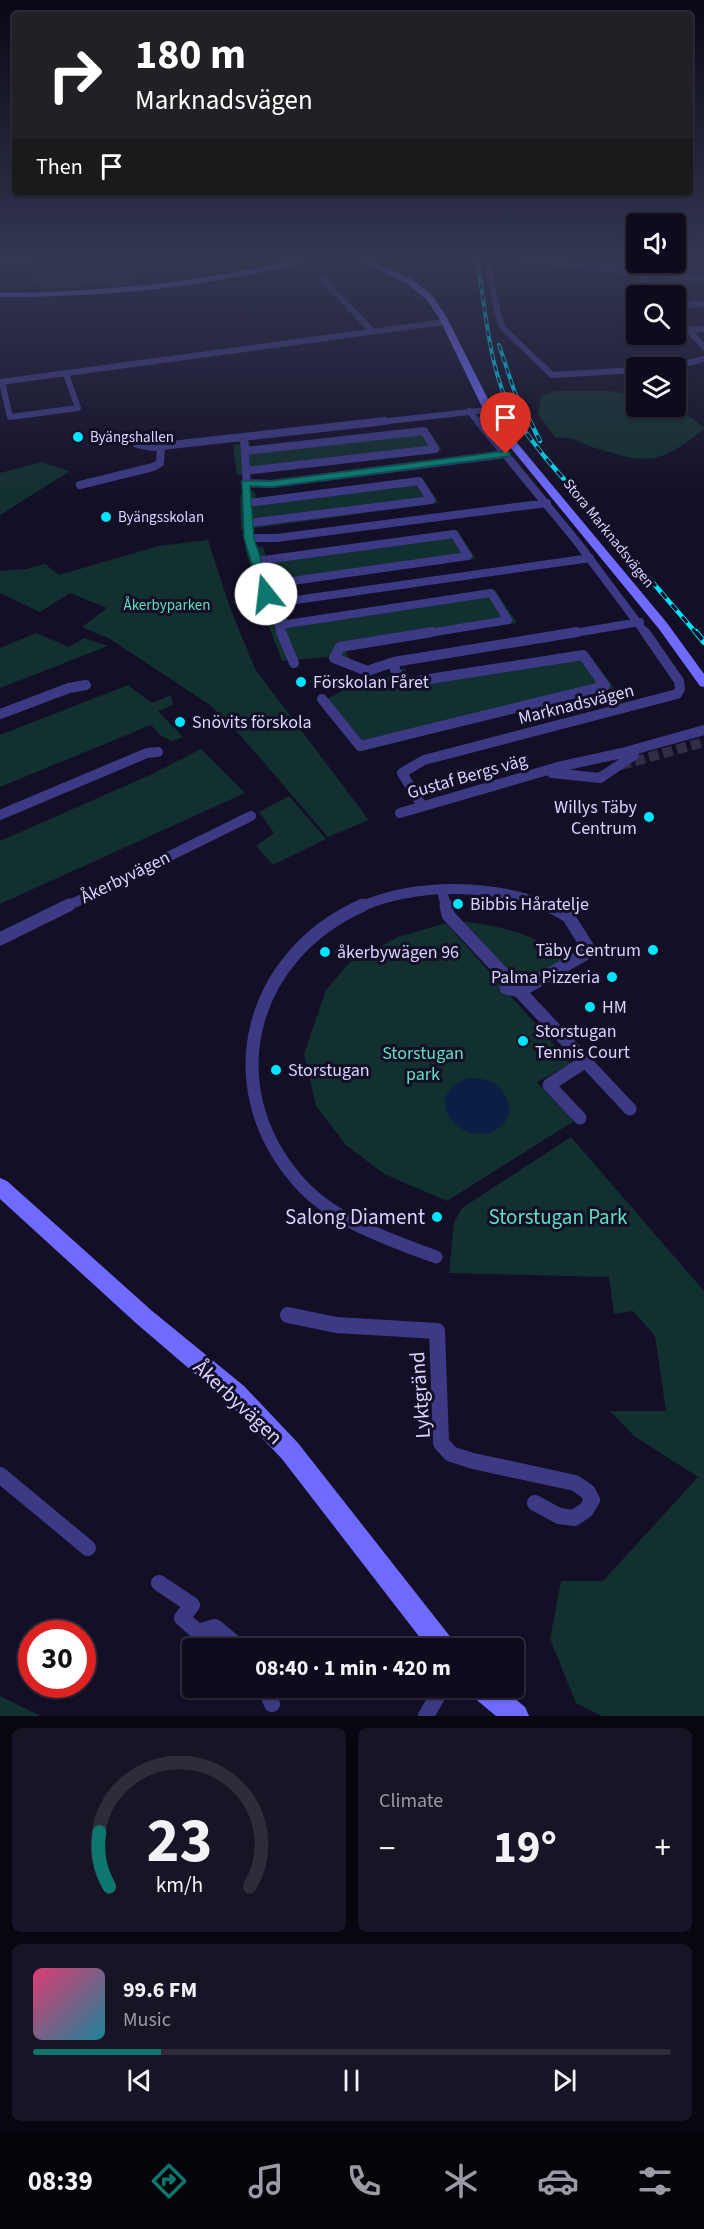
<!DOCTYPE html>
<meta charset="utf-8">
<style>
body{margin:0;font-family:"Source Sans 3",sans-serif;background:#171425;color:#f1f3f6;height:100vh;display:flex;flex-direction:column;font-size:22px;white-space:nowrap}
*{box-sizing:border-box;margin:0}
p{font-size:20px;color:#9b9ba3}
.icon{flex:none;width:33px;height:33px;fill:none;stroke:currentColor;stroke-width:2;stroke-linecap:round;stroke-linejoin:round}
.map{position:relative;height:1716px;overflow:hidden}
.details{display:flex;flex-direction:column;gap:12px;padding:12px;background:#08060f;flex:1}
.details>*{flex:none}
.banner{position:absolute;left:12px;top:12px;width:681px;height:183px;border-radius:6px;box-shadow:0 2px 4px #0004,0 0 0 2px #2e2b3b;background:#202124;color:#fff;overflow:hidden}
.fabs{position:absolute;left:626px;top:213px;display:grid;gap:12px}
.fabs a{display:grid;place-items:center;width:60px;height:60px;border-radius:6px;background:#0e0b1c;box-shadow:0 2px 4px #0004,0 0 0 2px #2e2b3b;font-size:30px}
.speed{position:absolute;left:18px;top:1620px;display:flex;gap:12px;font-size:30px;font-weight:700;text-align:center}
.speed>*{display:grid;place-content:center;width:78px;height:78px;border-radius:50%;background:#0e0b1c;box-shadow:0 2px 4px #0004,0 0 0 2px #2e2b3b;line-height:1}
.speed .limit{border:9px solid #d22;background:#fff;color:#111}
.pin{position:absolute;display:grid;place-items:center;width:51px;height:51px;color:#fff;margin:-62px -26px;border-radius:50% 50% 50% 0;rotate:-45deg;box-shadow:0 0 6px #0007}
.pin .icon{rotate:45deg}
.me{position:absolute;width:66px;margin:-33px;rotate:344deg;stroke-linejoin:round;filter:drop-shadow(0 0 4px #0008)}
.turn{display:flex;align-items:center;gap:21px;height:126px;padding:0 24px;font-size:27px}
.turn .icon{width:78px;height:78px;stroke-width:2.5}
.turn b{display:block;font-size:42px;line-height:51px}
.then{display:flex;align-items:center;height:57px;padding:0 24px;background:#0003;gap:12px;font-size:22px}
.big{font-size:45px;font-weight:700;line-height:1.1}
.details .widget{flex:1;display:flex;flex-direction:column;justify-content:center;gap:9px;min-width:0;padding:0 21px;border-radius:9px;background:#171425}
.details .dial{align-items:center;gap:0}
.dial svg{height:156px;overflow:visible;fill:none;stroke:#2e2b3b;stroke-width:7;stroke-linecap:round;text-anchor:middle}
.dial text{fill:#f1f3f6;stroke:none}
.song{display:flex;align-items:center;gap:18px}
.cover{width:72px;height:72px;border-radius:9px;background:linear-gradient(135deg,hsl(340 70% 55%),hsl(190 70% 35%))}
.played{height:6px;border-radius:3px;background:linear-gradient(90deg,#0f766e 20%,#2e2b3b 20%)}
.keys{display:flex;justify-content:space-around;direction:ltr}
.heat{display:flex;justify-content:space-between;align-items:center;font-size:33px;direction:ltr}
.details .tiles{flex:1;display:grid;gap:12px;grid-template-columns:1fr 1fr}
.widget:last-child{grid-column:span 2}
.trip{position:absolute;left:182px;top:1638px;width:342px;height:60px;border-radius:6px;background:#0e0b1c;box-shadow:0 2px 4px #0004,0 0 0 2px #2e2b3b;font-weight:700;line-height:60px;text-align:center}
.menu{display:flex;height:96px;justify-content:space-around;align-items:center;background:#06040b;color:#9b9ba3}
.menu .icon{width:42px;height:42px}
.menu .current{color:#0f766e}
.menu b{font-size:27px;color:#f1f3f6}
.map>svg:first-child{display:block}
</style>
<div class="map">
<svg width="704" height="1716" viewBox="0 0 704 1716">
<rect width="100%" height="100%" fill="#130f26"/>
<path fill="#12302f" d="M135,259L181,260L162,270L127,279L128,285L41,288L32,282L42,263L71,265L76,261L118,263Z
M187,259H252L249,265L190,276Z
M555,391H609L636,395V406C660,406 688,409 704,429C658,466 647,464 592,447C574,441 578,437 556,438L538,414L541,396Z
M427,428L442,450L237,475L233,445L249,442L252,449Z
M41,462L70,471L0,515V473Z
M422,478L439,503L241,530L240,495L254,491L257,499Z
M457,530L476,559L277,586L258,591L245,548L263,546L266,556Z
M208,540L229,605L255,669L369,820L328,837L241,736L210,705L110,639L82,627L107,608L70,593L40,612L0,593V571L26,569L45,564L59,575L158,546Z
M495,590L517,623L345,649L350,661L327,657L282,661L264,613L283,609L288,621Z
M36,633L69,647L84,638L108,646L0,688V648Z
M587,651L614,688L359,752L321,703L350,686L383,679L404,668L411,680Z
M128,685L152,703L171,695L173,705L158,711L183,737L172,741L161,736L151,725L0,787V735Z
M201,749L245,793L0,904V841L150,775Z
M289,796L326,839L273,865L256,846L274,833L259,812Z
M463,921C505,927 534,934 569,959L519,983Z
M446,923L571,1064L537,1082L574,1121L447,1201L384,1174L346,1145L316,1106L304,1054L326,990L349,963L398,937Z
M571,1137L704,1291V1716H602L576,1703L550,1639L561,1581H603L698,1477L634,1436L610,1411H666L655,1336L633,1311L614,1314L609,1277L449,1273L454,1222L462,1208Z
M0,1696L41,1716H0Z"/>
<path fill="#0a1f44" d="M469,1078C476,1078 484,1078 491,1082C508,1090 517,1114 500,1127C466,1154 414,1096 469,1078Z"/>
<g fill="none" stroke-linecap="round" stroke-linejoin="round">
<path stroke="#312d47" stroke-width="10" stroke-dasharray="10 4.5" stroke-linecap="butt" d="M621,765L704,742"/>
<path stroke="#3d3a85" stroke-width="6" d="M70,259H99
M487,259L498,315L503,328L552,375L636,370
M512,259L704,279
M0,262L49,259
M643,262L638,273L658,296
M322,278L371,330
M675,305L704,304
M675,315L704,347
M689,330L704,329
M668,368L704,359
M0,382L444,322
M2,382L10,417L78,408L66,374
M469,411L479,423
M371,423L496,409"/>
<path stroke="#3d3a85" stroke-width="8" d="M478,421L578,543L646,634
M244,437L246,471L435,449L424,431L245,451
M137,444L153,447L385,421
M246,471L249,523L431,500L419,481L248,503
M245,483L271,484L506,454
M80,485L153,467L160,463L161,446
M249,533L264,585
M249,538H277L547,503
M257,561L454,534L468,556L264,585L282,634
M268,604L590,558
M280,625L491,593L508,620L423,634
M568,634L640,622"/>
<path stroke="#3d3a85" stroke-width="10" d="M281,632L294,663
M432,632L340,647L334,658L367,671L394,662L577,632
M322,699L360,746L605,686L583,655L404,683L395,670L394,662
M0,714L69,688L86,685
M552,773L600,778L634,755
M422,806L402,773L424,760L677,694L680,689L679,681L645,632
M400,813L558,767L622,753L704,730
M0,815L147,753L158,752
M442,890L446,907
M66,907L251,816
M360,907C418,882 493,884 551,907"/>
<path stroke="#3d3a85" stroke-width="13" d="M363,905C250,955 215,1085 297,1180C332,1221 388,1239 436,1257
M446,905L448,915L630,1109
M0,939L69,905
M506,988L520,991L590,951L568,916L548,905
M580,1118L549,1085L586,1061"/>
<path stroke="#3d3a85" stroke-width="16" d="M288,1315L336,1325L437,1331L441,1443L451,1454L473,1461L575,1483L588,1492L592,1500L586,1510L574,1518L559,1516L535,1503
M0,1475L88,1548
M159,1583L192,1605L182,1618L198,1632L215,1627L240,1648
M265,1688L272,1704
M426,1716L442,1688"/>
<path fill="#6f6bff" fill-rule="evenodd" d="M297,259H310C294,268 270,270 252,274C169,291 85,297 0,297V293C100,292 199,283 297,259Z
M356,259H366L412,279L432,295L446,316L493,409L508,432L667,623L704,674V687L700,686L659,629L501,436L483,409L438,316L426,299L406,283Z
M0,1178L7,1181L151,1310L244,1386L298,1443L452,1639L455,1648H428L282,1459L228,1402L137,1324L0,1199Z
M469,1688H502L525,1707L529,1716H496L473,1697Z"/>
<defs>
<path id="rail-far2" d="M477,259C486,311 489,378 518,423
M499,345L515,393L531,423"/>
<path id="rail-far1" d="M517,421L544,456L697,634
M530,421L540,441"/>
<path id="rail" d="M696,632L704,642"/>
</defs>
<use href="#rail-far2" stroke="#00e5ff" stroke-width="4"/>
<use href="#rail-far1" stroke="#00e5ff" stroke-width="4.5"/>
<use href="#rail" stroke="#00e5ff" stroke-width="6"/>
<use href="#rail-far2" stroke="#130f26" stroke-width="2" stroke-dasharray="6" stroke-linecap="butt"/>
<use href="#rail-far1" stroke="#130f26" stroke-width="3" stroke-dasharray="8" stroke-linecap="butt"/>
<use href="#rail" stroke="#130f26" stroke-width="4" stroke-dasharray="10" stroke-linecap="butt"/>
</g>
<linearGradient id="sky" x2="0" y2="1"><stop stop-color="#0a0815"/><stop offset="0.52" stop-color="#333752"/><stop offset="1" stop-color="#333752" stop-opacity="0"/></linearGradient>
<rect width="704" height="499" fill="url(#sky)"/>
<path fill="#0f766e" stroke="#0a4d48" stroke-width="1.5" d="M506,451L510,452V456L271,487L250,486L254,538L272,594L266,597L261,594L244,538L242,481H271Z"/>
<g fill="#00e5ff" stroke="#130f26" stroke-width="2">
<circle cx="78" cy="437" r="6"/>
<circle cx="106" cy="517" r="6"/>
<circle cx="301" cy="682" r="6"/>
<circle cx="180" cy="722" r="6"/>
<circle cx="649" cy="817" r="6"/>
<circle cx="458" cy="904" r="6"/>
<circle cx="653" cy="950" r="6"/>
<circle cx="325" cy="952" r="6"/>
<circle cx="612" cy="977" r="6"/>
<circle cx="590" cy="1007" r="6"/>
<circle cx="523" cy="1041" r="6"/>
<circle cx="276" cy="1070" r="6"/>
<circle cx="437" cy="1217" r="6"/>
</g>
<g text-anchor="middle" stroke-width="6" stroke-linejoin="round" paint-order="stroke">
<g font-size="15" fill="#d9d4ff" stroke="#130f26" text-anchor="start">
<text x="90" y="442">Byängshallen</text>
<text x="118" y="522">Byängsskolan</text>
</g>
<g font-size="15" fill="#d9d4ff" stroke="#130f26">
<text transform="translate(609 533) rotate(51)" y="5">Stora Marknadsvägen</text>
</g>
<g font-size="15" fill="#5fe0c0" stroke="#130f26">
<text x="167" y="610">Åkerbyparken</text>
</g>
<g font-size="18" fill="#d9d4ff" stroke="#130f26" text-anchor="start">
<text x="313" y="688">Förskolan Fåret</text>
<text x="192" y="728">Snövits förskola</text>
<text x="637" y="813" text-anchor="end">Willys Täby<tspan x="637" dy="21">Centrum</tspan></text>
<text x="470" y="910">Bibbis Håratelje</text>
<text x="641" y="956" text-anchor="end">Täby Centrum</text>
<text x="337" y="958">åkerbywägen 96</text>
<text x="600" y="983" text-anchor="end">Palma Pizzeria</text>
<text x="602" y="1013">HM</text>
<text x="535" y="1037">Storstugan<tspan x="535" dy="21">Tennis Court</tspan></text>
<text x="288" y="1076">Storstugan</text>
</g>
<g font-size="18" fill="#d9d4ff" stroke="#130f26">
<text transform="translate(576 704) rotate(-14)" y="6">Marknadsvägen</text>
<text transform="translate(467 776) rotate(-16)" y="6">Gustaf Bergs väg</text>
<text transform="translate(125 877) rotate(-26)" y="6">Åkerbyvägen</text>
</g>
<g font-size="18" fill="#5fe0c0" stroke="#130f26">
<text x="423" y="1059">Storstugan<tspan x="423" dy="21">park</tspan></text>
</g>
<g font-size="21" fill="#d9d4ff" stroke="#130f26" text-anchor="end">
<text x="425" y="1224">Salong Diament</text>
</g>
<g font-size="21" fill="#5fe0c0" stroke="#130f26">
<text x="558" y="1224">Storstugan Park</text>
</g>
<g font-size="21" fill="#d9d4ff" stroke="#130f26">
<text transform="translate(420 1395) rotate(-94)" y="7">Lyktgränd</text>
<text transform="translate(238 1402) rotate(43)" y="7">Åkerbyvägen</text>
</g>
</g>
</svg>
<div class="fabs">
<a><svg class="icon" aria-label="sound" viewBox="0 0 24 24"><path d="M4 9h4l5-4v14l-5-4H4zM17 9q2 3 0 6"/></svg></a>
<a><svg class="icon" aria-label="search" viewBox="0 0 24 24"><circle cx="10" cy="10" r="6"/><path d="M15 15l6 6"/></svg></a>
<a><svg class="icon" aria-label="layers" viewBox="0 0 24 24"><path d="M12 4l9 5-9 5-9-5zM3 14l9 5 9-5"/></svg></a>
</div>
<div class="speed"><div class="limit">30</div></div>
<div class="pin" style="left:506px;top:454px;background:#d93025"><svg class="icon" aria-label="arrive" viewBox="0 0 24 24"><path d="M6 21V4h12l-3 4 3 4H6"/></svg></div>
<svg class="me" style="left:266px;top:594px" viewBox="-20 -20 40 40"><circle r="19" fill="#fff"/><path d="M0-13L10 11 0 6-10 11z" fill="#0f766e"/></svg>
<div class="trip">08:40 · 1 min · 420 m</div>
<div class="banner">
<div class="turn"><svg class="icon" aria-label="right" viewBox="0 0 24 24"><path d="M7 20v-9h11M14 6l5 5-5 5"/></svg><div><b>180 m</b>Marknadsvägen</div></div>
<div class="then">Then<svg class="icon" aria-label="arrive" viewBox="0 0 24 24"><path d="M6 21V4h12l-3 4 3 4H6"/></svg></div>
</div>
</div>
<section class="details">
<div class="tiles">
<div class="widget dial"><svg viewBox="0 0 100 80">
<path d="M14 69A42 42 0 1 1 86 69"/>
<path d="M14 69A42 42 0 0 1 9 41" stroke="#0f766e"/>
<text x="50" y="56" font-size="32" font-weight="700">23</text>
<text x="50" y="72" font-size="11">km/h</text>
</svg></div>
<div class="widget"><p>Climate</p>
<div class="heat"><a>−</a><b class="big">19°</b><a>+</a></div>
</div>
<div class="widget">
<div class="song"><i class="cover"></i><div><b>99.6 FM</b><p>Music</p></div></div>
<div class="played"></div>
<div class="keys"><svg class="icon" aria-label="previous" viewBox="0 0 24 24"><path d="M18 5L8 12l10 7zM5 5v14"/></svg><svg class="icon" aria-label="pause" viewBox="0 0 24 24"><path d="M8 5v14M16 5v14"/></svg><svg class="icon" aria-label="next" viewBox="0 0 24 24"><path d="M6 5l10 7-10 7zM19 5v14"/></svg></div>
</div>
</div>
</section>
<nav class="menu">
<b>08:39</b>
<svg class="icon current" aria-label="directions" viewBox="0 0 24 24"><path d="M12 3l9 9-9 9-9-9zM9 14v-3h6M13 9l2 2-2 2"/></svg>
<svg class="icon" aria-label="music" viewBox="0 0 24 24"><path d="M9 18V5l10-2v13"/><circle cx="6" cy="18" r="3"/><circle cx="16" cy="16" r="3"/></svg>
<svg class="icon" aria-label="phone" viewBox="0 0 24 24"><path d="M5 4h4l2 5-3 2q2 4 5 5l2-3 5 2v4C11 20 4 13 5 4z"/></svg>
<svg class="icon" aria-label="climate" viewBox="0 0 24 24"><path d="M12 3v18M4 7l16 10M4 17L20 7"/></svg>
<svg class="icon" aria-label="car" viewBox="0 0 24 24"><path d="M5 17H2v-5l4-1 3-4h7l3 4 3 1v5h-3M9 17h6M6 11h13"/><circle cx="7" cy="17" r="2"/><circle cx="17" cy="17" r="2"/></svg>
<svg class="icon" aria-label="filters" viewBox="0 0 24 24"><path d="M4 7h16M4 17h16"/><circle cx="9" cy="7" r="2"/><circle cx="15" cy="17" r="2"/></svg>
</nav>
